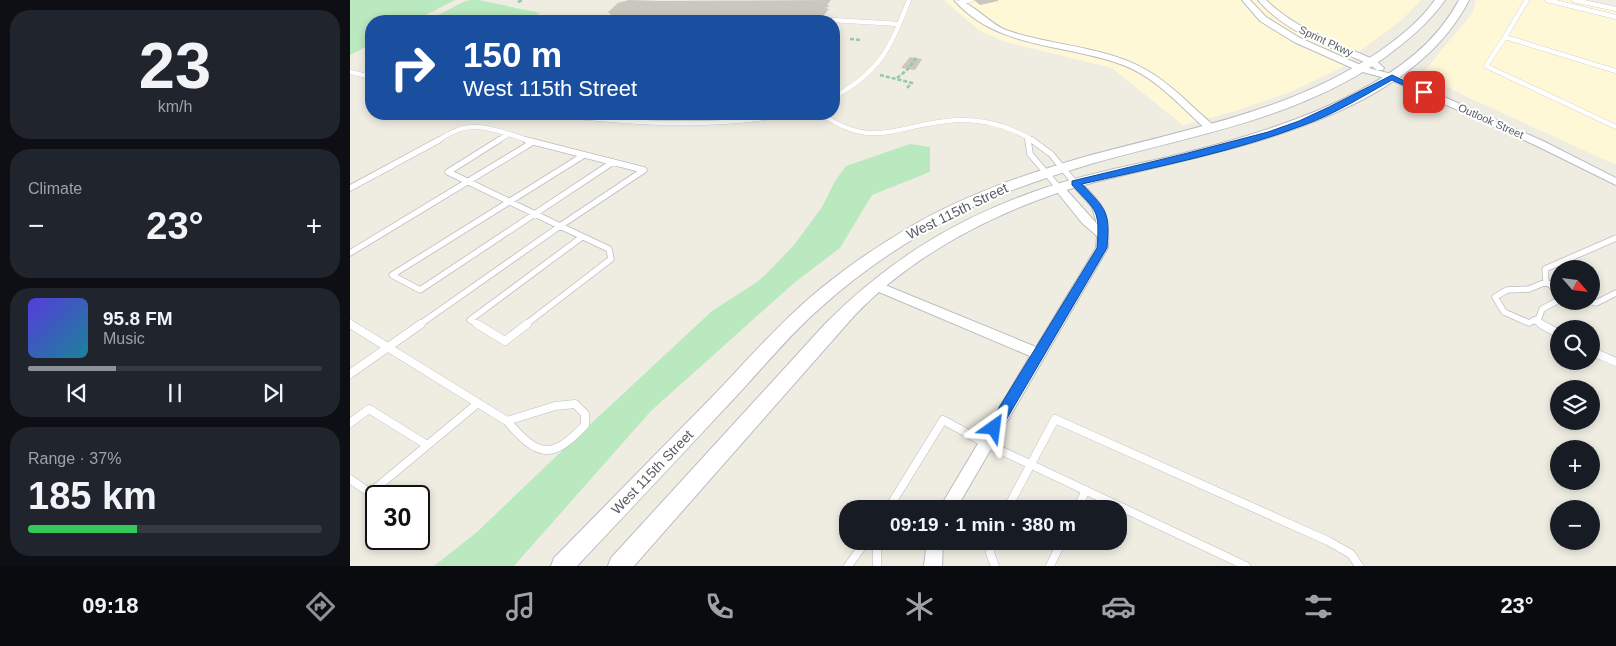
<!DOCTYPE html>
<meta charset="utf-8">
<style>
body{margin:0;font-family:Arial,sans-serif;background:#20242c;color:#f1f3f6;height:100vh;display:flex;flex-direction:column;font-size:19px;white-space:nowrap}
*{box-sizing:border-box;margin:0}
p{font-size:16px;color:#9ea1a6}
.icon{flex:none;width:28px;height:28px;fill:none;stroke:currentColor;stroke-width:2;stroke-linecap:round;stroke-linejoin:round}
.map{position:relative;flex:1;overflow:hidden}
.side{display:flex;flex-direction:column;gap:10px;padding:10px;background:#0d0f14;width:350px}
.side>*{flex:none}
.top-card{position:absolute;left:15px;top:15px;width:475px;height:105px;border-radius:20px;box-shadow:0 2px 8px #0003;background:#1a4fa0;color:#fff;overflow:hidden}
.needle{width:32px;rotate:118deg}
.fabs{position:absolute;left:1200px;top:260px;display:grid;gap:10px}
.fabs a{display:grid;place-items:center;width:50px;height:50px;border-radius:50%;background:#171b24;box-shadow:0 2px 8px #0003;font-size:25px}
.speed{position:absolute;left:15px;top:485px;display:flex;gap:10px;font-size:25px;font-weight:700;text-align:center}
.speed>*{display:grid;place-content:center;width:65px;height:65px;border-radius:50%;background:#171b24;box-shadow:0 2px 8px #0003;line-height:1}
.speed .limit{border:2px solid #111;border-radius:8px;background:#fff;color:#111}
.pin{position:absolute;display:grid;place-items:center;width:42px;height:42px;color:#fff;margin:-21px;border-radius:10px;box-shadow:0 2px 8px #0006}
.me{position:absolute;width:55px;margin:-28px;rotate:31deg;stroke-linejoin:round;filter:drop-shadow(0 0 4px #0008)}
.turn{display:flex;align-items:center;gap:18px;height:105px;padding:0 15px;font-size:22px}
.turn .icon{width:65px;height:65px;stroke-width:2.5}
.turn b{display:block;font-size:35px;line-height:42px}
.big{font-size:38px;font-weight:800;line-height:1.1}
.side .widget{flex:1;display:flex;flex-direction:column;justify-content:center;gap:8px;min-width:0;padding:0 18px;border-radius:20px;background:#20242c}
.side .dial{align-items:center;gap:0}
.dial b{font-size:65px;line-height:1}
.song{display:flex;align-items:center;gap:15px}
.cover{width:60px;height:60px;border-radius:8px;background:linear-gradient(135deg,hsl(250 70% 55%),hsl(190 70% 35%))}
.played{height:5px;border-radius:2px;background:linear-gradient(90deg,#8c9099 30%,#363941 30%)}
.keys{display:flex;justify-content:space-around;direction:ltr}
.heat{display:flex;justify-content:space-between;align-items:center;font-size:28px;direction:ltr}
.charge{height:8px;border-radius:4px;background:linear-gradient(90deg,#34c759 37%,#363941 0)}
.trip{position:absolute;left:489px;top:500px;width:288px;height:50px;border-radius:20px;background:#171b24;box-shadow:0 2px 8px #0003;font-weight:800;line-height:50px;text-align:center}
.menu{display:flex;height:80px;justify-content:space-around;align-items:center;background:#090b0e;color:#9ea1a6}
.menu .icon{width:35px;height:35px}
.menu .current{color:#8c9099}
.menu b{font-size:22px;color:#f1f3f6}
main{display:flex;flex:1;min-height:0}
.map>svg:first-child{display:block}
</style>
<main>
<section class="side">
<div class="widget dial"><b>23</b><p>km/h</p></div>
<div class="widget"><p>Climate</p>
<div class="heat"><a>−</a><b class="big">23°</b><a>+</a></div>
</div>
<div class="widget">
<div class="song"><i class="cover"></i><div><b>95.8 FM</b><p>Music</p></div></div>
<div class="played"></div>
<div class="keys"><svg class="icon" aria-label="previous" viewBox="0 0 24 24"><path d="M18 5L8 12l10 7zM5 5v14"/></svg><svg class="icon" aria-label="pause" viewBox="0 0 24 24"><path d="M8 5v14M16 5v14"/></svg><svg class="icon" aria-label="next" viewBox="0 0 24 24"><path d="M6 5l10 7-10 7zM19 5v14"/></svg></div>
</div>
<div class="widget"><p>Range · 37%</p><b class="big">185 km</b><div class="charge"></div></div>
</section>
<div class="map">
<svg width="1266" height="566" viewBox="0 0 1266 566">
<rect width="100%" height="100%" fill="#efede2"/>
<path fill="#fff8d7" d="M594,0H1071L1052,20L1011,50L999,63L989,69L938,93L882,112L833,125L762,68L656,42L630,31Z
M1126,0H1230L1266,8V165L1113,95L1073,73L1123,12Z"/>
<path fill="#bbe9bf" d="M0,0H105L64,21H21V44L0,55Z
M121,0H129L190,13L176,21H77L115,1Z
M560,144L580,147V172L522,195L490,248L444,283L301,411L164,566H84L127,532L219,444L362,311L407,282L416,274L444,245L472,207L485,181L496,166Z"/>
<path fill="#cac7bf" d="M279,0L308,1L481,0L477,5L480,6L475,8L479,9L469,21H271L274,18L263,17L258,12L268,3Z
M624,0H648V1L630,5Z
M560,57L572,59L565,70L551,68Z"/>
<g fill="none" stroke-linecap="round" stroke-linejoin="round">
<defs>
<path id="service-far2" d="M1177,0L1155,37L1266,71
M1197,0L1266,17
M1224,0L1266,9
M611,2L621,0
M482,20L549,24
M1155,37L1136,66L1266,127
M0,72L21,77
M484,97C531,71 540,48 559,0
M197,114C278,122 357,130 438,114
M472,114C524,152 552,122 608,120C635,119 661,127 684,141
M678,139V141
M87,141C93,137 100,133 108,130C129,121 160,135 181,141
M147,141L157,135"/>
<path id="service-far1" d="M149,140L98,172L210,226L294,170L176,140
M678,140L680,154L709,188
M682,140L701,154L725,183
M234,155L42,275L70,290L263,162
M0,188L89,140
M0,253L183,142
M1196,282L1179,289L1157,290L1145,297L1154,312L1179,323L1189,318L1192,309L1209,300
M1209,291L1196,282L1195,269L1266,238
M1239,301L1246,303L1266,293
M1184,320L1193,325
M0,324L2,325
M69,325L210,226L259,249L261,259L175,325
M129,325L120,320L232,237"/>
<path id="service" d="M0,324L157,421
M127,324L155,341L177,324
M1191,324L1209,334
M1241,351L1266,362
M0,374L71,324
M225,404L235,414V425C201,461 188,457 157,421L205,406Z
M0,423L19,409L77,445
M0,479L20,493L128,403
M538,509L593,420L635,443L896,566
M657,509L705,419L978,541L1001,554L1009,566
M727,509L736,490
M527,541V566
M642,541L640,553L645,566
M498,566L516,541
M700,566L712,541"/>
<path id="minor" d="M604,0C621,0 638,23 656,30C683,40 713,43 741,50C787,60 810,75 843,107C850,114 859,120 865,128L863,130H857C830,106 807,78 773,65C715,43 648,50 604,0Z
M892,0H900L916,17L950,38L1015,67L1045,75L1195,142L1266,178V185L1187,146L1039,79L1009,71L944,42L910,21Z
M908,0H916C947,30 987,43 1025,60L1034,68L1033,70H1027L1019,64C981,47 936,33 908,0Z
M725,180L729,181C754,205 760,212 758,248L606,509H589L680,356L522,289L520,286L522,283H530L686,347L746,248L747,236L732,223L704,188L705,186H713L747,224L742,207L720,183Z
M577,541H593L592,566H574Z"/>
<path id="tertiary" d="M1085,0H1095C1078,24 1057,41 1034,58C948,119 843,135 744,163C686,180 629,200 577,231C538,253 501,280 469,309C436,338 407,375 377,406C327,460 277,513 227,566H201L204,558C257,504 309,451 362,397C393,365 422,331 456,301C489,272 527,246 565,224C618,194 676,174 734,157C836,129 941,112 1030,51C1051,36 1070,21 1085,0Z
M1109,0H1119C1066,104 921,140 816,165C780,174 744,181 710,192C634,218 559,258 504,316L284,566H258L261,558L475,324C537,262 600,222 683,192C727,176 773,167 818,157C883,141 948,123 1007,92C1049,70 1086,43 1109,0Z"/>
</defs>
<use href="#service-far2" stroke="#babcc2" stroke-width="5"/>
<use href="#service-far1" stroke="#babcc2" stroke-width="7"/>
<use href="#service" stroke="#babcc2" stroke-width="9"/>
<use href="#minor" stroke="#babcc2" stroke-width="2"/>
<use href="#tertiary" stroke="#babcc2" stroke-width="2"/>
<path stroke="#92c9a6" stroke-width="2.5" stroke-dasharray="4 2" stroke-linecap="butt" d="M168,2L173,0
M210,21L215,19
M500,39L511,40
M530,75L562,83L556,89
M547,78L558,69L566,58"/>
<use href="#service-far2" stroke="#fff" stroke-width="4.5"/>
<use href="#service-far1" stroke="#fff" stroke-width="5.5"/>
<use href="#service" stroke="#fff" stroke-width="8"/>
<use href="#minor" fill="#fff" fill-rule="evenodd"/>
<use href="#tertiary" fill="#fff" fill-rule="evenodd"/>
</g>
<path fill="#1a73e8" stroke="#114b97" d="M1042,75L1078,92L1071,93L1042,80C1013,96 985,114 954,125C883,152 806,167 732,184C757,211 760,211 757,248L649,432L644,434L639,432L637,428L639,424L747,248C750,209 747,212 722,185V181L834,154L918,132L949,121L979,107Z"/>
<g text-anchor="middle" stroke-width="4" stroke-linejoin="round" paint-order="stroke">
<g font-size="11" fill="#5a5e64" stroke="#fff">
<text transform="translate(976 41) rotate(25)" y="4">Sprint Pkwy</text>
<text transform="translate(1141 121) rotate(24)" y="4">Outlook Street</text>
</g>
<g font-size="14" fill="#5a5e64" stroke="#fff">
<text transform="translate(607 211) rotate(-26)" y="5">West 115th Street</text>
<text transform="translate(302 472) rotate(-46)" y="5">West 115th Street</text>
</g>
</g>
</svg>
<div class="fabs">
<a><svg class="needle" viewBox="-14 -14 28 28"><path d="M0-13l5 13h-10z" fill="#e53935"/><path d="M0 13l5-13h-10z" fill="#9ea1a6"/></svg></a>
<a><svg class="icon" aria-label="search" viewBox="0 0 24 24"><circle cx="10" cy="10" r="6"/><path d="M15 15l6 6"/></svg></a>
<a><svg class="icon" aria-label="layers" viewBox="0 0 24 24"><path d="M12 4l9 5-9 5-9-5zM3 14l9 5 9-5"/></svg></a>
<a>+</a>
<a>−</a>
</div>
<div class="speed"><div class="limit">30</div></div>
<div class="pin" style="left:1074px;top:92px;background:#d93025"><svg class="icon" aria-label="arrive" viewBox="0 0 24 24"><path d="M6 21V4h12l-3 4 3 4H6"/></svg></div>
<svg class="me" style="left:644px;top:428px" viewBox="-20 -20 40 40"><path d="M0-17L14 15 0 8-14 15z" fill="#1a73e8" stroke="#fff" stroke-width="4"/></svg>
<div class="trip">09:19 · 1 min · 380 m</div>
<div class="top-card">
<div class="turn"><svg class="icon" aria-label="right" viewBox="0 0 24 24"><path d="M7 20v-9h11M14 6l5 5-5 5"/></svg><div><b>150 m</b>West 115th Street</div></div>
</div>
</div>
</main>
<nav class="menu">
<b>09:18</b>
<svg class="icon current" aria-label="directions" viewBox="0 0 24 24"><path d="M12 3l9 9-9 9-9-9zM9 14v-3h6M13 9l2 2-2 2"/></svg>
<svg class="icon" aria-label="music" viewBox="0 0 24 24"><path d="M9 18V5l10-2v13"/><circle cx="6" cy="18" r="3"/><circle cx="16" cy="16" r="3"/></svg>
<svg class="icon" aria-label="phone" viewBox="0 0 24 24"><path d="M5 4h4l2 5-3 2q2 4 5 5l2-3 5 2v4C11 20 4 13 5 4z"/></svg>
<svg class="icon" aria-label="climate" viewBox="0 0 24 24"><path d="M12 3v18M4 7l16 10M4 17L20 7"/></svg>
<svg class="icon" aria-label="car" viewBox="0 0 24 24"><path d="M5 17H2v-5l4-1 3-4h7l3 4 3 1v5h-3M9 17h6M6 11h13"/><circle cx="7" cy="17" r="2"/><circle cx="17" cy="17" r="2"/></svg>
<svg class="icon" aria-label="filters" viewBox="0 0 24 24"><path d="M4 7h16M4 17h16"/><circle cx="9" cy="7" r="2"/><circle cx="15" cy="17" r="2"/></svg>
<b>23°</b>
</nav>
